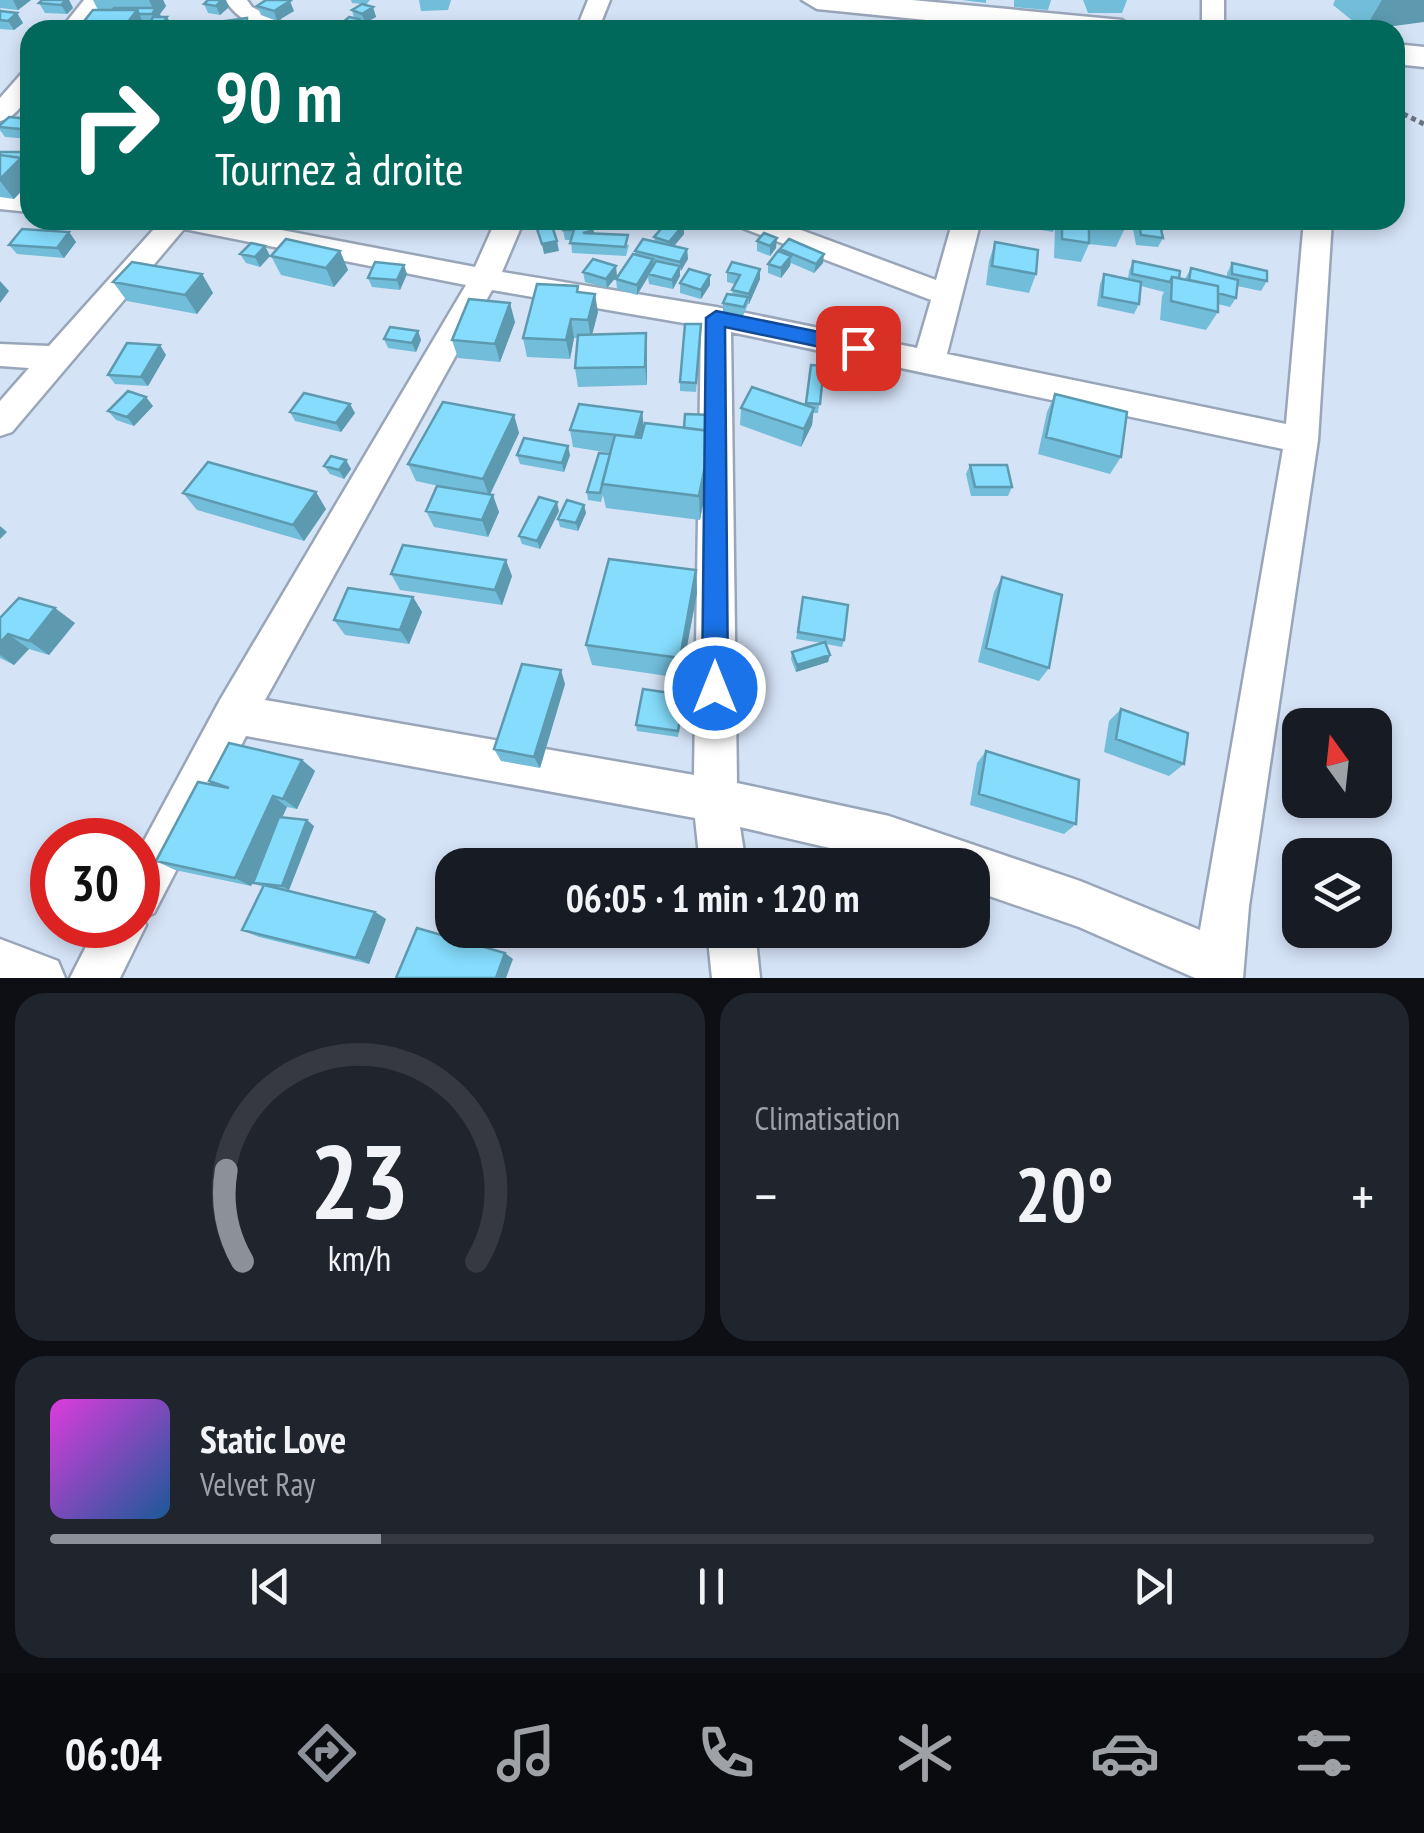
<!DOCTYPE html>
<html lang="fr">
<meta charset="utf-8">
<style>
body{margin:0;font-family:"PT Sans Narrow",sans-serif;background:#20242c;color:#f1f3f6;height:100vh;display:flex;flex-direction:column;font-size:38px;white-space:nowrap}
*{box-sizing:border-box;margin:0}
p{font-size:32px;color:#9ea1a6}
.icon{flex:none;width:55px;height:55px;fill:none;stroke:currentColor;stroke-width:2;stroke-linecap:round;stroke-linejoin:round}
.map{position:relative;height:978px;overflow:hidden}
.details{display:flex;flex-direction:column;gap:15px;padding:15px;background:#0d0f14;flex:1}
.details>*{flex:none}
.banner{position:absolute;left:20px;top:20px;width:1385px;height:210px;border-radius:30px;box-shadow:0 5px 15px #0003;background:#00695c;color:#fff;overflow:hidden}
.needle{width:65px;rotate:345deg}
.fabs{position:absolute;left:1282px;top:708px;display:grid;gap:20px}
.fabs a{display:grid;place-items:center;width:110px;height:110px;border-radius:20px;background:#171b24;box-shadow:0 5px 15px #0003;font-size:50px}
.speed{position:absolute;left:30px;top:818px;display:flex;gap:20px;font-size:50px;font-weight:700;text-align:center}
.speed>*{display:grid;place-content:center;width:130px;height:130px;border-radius:50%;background:#171b24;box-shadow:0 5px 15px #0003;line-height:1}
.speed .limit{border:15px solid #d22;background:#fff;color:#111}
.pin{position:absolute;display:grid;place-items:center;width:85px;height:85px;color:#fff;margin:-42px;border-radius:20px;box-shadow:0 5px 15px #0006}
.me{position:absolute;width:110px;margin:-55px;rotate:0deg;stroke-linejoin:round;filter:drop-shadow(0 0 8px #0008)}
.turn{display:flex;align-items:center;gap:35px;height:210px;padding:0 30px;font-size:45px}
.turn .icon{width:130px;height:130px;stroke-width:2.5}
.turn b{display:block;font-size:70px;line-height:85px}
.big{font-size:75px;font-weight:800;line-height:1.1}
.details .tile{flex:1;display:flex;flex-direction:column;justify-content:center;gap:15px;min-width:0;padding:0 35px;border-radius:30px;background:#20242c}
.details .dial{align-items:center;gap:0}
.dial svg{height:260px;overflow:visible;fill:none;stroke:#363941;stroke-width:7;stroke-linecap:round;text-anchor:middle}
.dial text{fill:#f1f3f6;stroke:none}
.song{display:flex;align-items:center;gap:30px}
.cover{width:120px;height:120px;border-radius:15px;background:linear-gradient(135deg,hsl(300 70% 55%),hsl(210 70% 35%))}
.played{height:10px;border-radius:5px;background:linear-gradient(90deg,#8c9099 25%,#363941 25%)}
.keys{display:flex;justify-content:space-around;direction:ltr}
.heat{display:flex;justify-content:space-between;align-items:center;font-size:55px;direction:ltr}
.details .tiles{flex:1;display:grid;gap:15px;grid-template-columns:1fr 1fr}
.tile:last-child{grid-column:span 2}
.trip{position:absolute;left:435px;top:848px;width:555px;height:100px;border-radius:30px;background:#171b24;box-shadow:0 5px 15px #0003;font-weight:800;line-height:100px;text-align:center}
.dock{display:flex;height:160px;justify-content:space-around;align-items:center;background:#090b0e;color:#9ea1a6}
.dock .icon{width:70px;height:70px}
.dock .active{color:#8c9099}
.dock b{font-size:45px;color:#f1f3f6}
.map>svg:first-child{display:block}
</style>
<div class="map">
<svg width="1424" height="978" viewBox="0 0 1424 978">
<rect width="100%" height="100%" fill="#d5e3f7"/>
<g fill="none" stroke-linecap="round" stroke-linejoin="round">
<defs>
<path id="minor" d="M84,0H107L83,30H60Z
M225,0H247L252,7L296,30C266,30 243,27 225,0Z
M588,0H610L598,30H576Z
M1202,0H1224V30H1202Z
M30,71C30,92 23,115 0,121V98L22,73Z
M0,191L30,194V212L0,209Z
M162,220H229L475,267L496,220H524L502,272L716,307L917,348L931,300L737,226L733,220H774L936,280L953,220H981L947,354L1286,424L1304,220H1332L1318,440L1249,906L1243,978H1195L1079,927L972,890V865H903L740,827L746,865H700L695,818L246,736L154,913L143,918L146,925L120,978H70L97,925H138V852L220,700L466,285L184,229L12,432L0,436V401L29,368L0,366V344L49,346ZM492,290L701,326L694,775L265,700ZM731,332L1283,449L1200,930L1080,881L889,816L737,783Z
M707,930H755L760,978H712Z
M0,939L58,961L65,978H0Z"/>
<path id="secondary" d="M802,0H912L1122,20L1138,30H1025L817,9Z
M1395,44L1424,47V67L1395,64Z"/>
</defs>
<use href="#minor" stroke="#99a6b9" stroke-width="5"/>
<use href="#secondary" stroke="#99a6b9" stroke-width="5"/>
<path stroke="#6b7481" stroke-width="5" stroke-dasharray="5 4" stroke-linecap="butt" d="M1395,110L1424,124"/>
<use href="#minor" fill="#fff" fill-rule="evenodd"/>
<use href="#secondary" fill="#fff" fill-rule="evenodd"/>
</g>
<path fill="#72bdd9" d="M0,0H31L18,10L0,8Z
M42,0H69L73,8L67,14L45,13L39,3Z
M93,0H163L166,6L160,14L161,17H167L172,26L170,30H77L98,10Z
M351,0H370L366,5L373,7L376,17L365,23L360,21L362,29L354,18L352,10L362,4L352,3Z
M419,0H451L448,10L421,11Z
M962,0H986V3Z
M1014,0H1051L1048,10L1014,7Z
M1083,0H1127L1122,13H1088Z
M1335,0H1424L1364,30L1333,5Z
M204,4L229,7L220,15L208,13Z
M257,6L294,11L277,21L261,15Z
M0,8L2,12L17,13L23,23L14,30L0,29Z
M30,119V139L5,137L0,130V125Z
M0,152L30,153V182L14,199L0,197Z
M583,220H598L599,225L593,226L594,233L629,245L626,256L572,253L571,240H565L563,230L584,224Z
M924,220H953L951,229L925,228Z
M1030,220H1124L1125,228L1116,247L1089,244L1081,262L1054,258L1055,227L1053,232L1029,228Z
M1134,220H1159L1163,238L1158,247L1136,245L1132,224Z
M684,224V234L674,246L687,249L688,259L680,271V276L673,289L649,284L648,277L637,295L617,289L616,279L635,254V251L655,241L654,237Z
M69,232L76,242L64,258L17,254L9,245Z
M757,241L776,248L770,256L757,251Z
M995,242L1036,274L1029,293L986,285L989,261Z
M265,246L270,256L260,267L246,263L240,254Z
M780,249L823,263L814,273L791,263L790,266L781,278L768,273V264L780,252Z
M340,251L348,270L334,287L281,275L271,256Z
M1133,261L1185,279L1191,268L1227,277V273L1232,263L1267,281L1261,291L1237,286L1236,298L1230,307L1218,304V312L1206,330L1160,320L1162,296L1164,292L1141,286L1139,304L1134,314L1097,306L1100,284L1104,274L1128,279L1129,271Z
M760,269V279L749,304H748L743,316L723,312V303L732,294L735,284L727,282V272Z
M583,272L617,276L607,288L585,282Z
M202,274L213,293L197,314L127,301L113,282Z
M407,274L400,290L372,287L368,278Z
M710,275V285L701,299L680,293V283Z
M579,292L598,312L592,334L647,352V385L578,387L575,368L578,338H574L570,359L527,357L523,338Z
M515,322L500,362L458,358L452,340Z
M418,331L421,340L416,352L388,348L384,339Z
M701,333L696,392L680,391V382Z
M166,355L148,386L115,384L108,375Z
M811,365L824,366L818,413H813L812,425L801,447L740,425L741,408L806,405Z
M1055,394L1121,457L1110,474L1038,454L1047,412Z
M153,406L134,426L116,420L108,411Z
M290,412L355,413L341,432L295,421Z
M642,412L644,427L711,431L712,456L700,520L606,508L603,495L601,502L588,500L587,492L610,453L573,447L570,430Z
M514,415L519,433L490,495L499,512L488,537L434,527L426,511L448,488L416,481L408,464Z
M517,455H570L564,472L520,464Z
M346,460L351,469L344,479L330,474L324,466Z
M970,465L1012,487L1008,496H971L966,474Z
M183,493L326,509L304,541L197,510Z
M584,505L586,513L578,531L560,527L558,519Z
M559,511L540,549L522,544L519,536Z
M696,570L697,593L681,678L592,665L586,645Z
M391,574L512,576L502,605L400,590Z
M1002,577L1049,668L1039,681L978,662L994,592Z
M413,597L422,612L409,644L345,635L334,620Z
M803,597L844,640L842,647L826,644L830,655L828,662L796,672L791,659L792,652L822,643L796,639Z
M0,618L75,623L49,655L29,649L14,665L0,658Z
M565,684L540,768L501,761L494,749Z
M684,702L678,737L637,731L636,725Z
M1121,709L1184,764L1169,776L1104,752L1109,721Z
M986,751L1076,824L1064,834L970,805L977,763Z
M302,760L315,771L297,809L287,807L282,817L314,826L289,890L375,912L386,919L369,964L259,937L242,930L263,887L253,883L258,870L251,886L175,870L156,861L215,785L209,781Z"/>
<path fill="#5d9ab0" d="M13,0H31L18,10Z
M66,0H69L73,8L67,14L61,5Z
M149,0H163L166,6L160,14L161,17L156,24L152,14L154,11Z
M222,0H226L229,7L220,15L216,6Z
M1382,0H1424V22L1364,30Z
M290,1L294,11L277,21L274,11Z
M373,7L376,17L365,23L362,14Z
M137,10L146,28L145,30H122Z
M17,13L23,23L14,30L8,21Z
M167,17L172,26L170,30H159Z
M359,19L362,29L361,30H347Z
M29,152L30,182L14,199L0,181V179Z
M585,220H598L599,225L593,226L594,234L583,233L586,227Z
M684,224V234L670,251L669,242Z
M69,232L76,242L64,258L57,248Z
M777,238L776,248L770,256V246Z
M557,241L559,251L544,254L542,244Z
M265,246L270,256L260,267L255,257Z
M687,249L688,259L681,271L680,262Z
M340,251L348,270L334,287L326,268Z
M824,254L823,263L814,273L816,264Z
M791,256L790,266L781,278V268Z
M653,259L654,268L648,274V277L637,295V285Z
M404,265L407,274L400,290L397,280Z
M616,266L617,276L607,288L606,279Z
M680,266V276L673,289L672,280Z
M760,269V279L749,304V294Z
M202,274L213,293L197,314L185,295Z
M710,275V285L701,299V290Z
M0,281L9,291L0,303Z
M595,294L598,312L591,339L588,320Z
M510,303L515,322L500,362L495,344Z
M571,319L574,338L570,359L566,340Z
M418,331L421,340L416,352L412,343Z
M646,333L647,352V385L645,367Z
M160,345L166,355L148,386L141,377Z
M146,397L153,406L134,426L127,417Z
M350,404L355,413L341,432L336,423Z
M814,408L812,425L801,447L804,429Z
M642,412L644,430L637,457L635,439Z
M514,415L519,433L489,496L483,479Z
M712,431V456L700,520L699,496Z
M568,446L570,455L564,472L562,463Z
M346,460L351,469L344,479L339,470Z
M316,492L326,509L304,541L293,525Z
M493,495L499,512L488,537L482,520Z
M557,502L559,511L540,549L537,541Z
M584,505L586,513L578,531L576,523Z
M0,526L7,532L0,539Z
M506,560L512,576L502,605L495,590Z
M696,570L697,593L681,678L680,658Z
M413,597L422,612L409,644L400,630Z
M55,608L75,623L49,655L29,641Z
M8,634L29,649L14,665L0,655V643Z
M830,655L828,662L796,672L797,665Z
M561,670L565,684L540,768L534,757Z
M302,760L315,771L297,809L283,799Z
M273,796L287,807L251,886L235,878Z
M307,820L314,826L289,890L282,886Z
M375,912L386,919L369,964L356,958Z
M505,953L513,959L506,978H496Z"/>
<path fill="#85dcfc" stroke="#5d9ab0" stroke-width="2.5" d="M42,0H66L61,5L39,3Z
M208,0H222L216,6L204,4Z
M266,0H286L290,1L274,11L257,6Z
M362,4L373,7L362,14L352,10Z
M114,8H156L152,14H139L137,10H113Z
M93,10H137L122,30H77Z
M0,11L17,13L8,21L0,20Z
M153,17H167L159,30H145Z
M349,17L359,19L347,30H334Z
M247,18V30H211V23Z
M839,24L864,27L863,30H837Z
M9,117L30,119V130L0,127V125Z
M0,152H29L24,160L21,158L0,155Z
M0,155L21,158L0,179Z
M669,220L684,224L669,242L654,237Z
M1062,220H1124L1125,228L1089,224V243L1062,239Z
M1138,220H1159L1163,238L1141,235Z
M564,223L593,224L591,231L583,233L628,235L625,247L570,243L574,230H563Z
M552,226L557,241L542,244L537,229Z
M22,229L69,232L57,248L9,245Z
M764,233L777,238L770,246L757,241Z
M286,239L340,251L326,268L271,256Z
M643,239L687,249L680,262L635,251Z
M789,239L824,254L816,264L780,249Z
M995,242L1038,250L1036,274L992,266Z
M251,243L265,246L255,257L240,254Z
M778,251L791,256L781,268L768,264Z
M633,254L653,259L637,285L616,279Z
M593,259L616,266L606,279L583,272Z
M656,261L680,266L672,280L648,274Z
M1133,261L1180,271L1179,278L1172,277L1170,282L1132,274Z
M132,262L202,274L185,295L113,282Z
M375,262L404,265L397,280L368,278Z
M732,262L760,269L749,294L732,290L740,275L727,272Z
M1232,263L1267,271V281L1232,274Z
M1191,268L1238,280L1236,298L1218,293V286L1189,280Z
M689,269L710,275L701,290L680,283Z
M1104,274L1141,282L1139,304L1102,297Z
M1172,277L1218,286V312L1171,301Z
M537,284L578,286L577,292L595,294L588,320L571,319L566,340L523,338Z
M727,294L748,297L744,307L723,303Z
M469,299L510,303L495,344L452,340Z
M685,324H701L696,383L680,382Z
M390,327L418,331L412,343L384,339Z
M646,333L645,367L575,368L578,335Z
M127,343L160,345L141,377L108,375Z
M811,365L824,366L820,404L806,403Z
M752,387L814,408L804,429L741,408Z
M128,391L146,397L127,417L108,411Z
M304,393L350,404L336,423L290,412Z
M1055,394L1127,412L1121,457L1046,437Z
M443,402L514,415L483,479L408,464Z
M579,404L642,412L635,437L570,430Z
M685,414L711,415L710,431L684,428Z
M645,423L712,431L699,496L602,484L615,435L641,438Z
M524,438L568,446L562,463L517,455Z
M599,453L610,454L600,493L587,492Z
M331,456L346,460L339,470L324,466Z
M208,462L316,492L293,525L183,493Z
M970,465H1007L1012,487H975Z
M437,486L493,495L482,520L426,511Z
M539,497L557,502L537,541L519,536Z
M567,500L584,505L576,523L558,519Z
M403,545L506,560L495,590L391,574Z
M609,559L696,570L680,658L586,645Z
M1002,577L1062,595L1049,668L986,648Z
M348,588L413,597L400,630L334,620Z
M803,597L848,605L844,640L798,632Z
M19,598L55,608L29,641L8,634L0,643V618Z
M825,642L830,655L797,665L792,652Z
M522,664L561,670L534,757L494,749Z
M643,689L684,695L678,731L636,725Z
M1121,709L1188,733L1184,764L1116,739Z
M229,743L302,760L283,799L273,796L235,878L156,861L198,782L229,788L209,781Z
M986,751L1079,780L1076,824L979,794Z
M279,817L307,820L282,886L253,883Z
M264,885L375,912L356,958L242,930Z
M417,928L505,953L496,978H396Z"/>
<path fill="#1a73e8" stroke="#114b97" stroke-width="2.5" d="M716,311L858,340L868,348L858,355L725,327L728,688L724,697L715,701L705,697L702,688L706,318Z"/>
</svg>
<div class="fabs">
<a><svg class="needle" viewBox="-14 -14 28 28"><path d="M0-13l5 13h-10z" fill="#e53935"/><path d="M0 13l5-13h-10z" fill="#9ea1a6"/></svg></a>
<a><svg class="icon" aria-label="layers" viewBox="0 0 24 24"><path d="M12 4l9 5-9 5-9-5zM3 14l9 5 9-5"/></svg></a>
</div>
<div class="speed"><div class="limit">30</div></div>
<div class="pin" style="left:858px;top:348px;background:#d93025"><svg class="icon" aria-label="arrive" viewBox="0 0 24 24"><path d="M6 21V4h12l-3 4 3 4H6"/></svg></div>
<svg class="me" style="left:715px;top:688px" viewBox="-20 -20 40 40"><circle r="17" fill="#1a73e8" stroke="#fff" stroke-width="3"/><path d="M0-11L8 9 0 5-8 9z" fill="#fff"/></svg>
<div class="trip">06:05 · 1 min · 120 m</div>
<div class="banner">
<div class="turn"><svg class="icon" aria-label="right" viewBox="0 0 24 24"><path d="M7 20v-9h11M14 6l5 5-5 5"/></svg><div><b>90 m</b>Tournez à droite</div></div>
</div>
</div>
<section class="details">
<div class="tiles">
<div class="tile dial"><svg viewBox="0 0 100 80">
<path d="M14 69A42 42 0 1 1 86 69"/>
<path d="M14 69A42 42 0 0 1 9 41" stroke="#8c9099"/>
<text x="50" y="56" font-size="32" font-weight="700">23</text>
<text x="50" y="72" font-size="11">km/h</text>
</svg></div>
<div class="tile"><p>Climatisation</p>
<div class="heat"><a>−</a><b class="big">20°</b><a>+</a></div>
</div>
<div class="tile">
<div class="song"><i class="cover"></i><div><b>Static Love</b><p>Velvet Ray</p></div></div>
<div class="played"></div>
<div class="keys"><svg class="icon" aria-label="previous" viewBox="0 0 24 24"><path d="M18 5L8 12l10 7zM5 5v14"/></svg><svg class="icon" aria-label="pause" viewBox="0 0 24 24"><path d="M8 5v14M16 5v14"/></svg><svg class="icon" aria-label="next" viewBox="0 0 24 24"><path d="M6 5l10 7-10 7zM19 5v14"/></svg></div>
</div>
</div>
</section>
<nav class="dock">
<b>06:04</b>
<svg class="icon active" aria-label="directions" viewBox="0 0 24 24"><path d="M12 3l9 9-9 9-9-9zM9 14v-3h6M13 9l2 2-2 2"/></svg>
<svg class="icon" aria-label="music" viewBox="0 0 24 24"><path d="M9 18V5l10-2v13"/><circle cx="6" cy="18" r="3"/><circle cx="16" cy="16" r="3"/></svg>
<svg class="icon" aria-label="phone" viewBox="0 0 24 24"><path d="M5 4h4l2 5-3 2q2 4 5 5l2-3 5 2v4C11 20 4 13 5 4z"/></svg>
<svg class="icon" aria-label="climate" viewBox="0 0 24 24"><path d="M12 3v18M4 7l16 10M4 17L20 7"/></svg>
<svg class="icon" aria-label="car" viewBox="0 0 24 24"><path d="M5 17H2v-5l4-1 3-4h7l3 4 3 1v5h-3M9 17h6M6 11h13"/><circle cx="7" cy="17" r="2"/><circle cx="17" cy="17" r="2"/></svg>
<svg class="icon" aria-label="filters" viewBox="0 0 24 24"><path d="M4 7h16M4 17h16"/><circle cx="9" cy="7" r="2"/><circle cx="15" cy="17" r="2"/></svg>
</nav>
